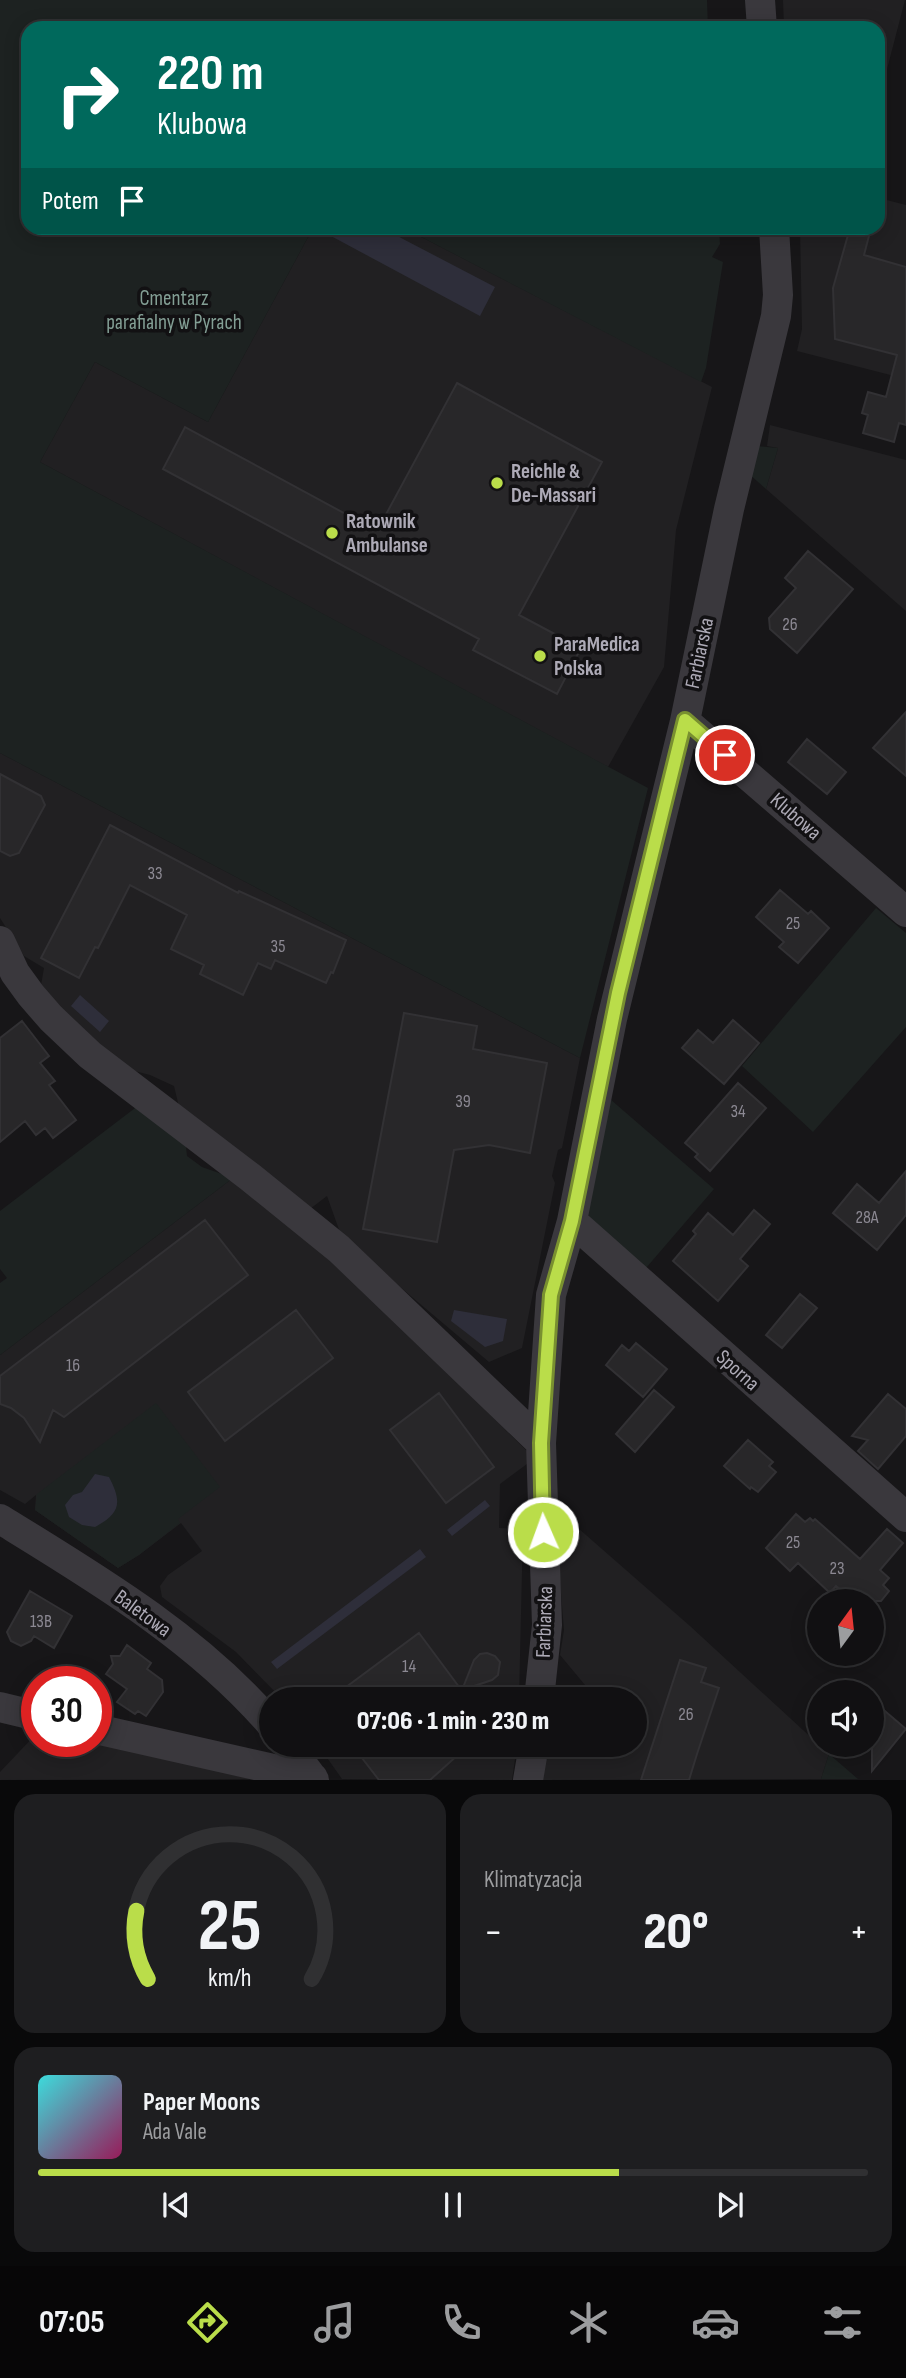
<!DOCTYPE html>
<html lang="pl">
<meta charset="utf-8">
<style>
body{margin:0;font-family:"Sofia Sans Condensed",sans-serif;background:#1e1e20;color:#f1f3f6;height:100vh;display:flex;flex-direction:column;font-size:26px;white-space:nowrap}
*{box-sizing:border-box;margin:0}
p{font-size:23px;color:#9c9d9f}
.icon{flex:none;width:38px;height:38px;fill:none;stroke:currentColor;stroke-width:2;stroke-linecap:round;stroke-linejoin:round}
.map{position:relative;height:1780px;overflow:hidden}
.side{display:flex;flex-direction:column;gap:14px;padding:14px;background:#09090a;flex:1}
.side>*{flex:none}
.hud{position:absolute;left:21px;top:21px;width:864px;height:214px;border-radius:21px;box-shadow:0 4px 18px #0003,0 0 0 2px #303032;background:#00695c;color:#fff;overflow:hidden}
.needle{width:46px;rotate:15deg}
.controls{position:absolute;left:807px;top:1589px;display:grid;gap:14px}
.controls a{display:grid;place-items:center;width:77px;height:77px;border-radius:50%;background:#111012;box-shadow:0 4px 18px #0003,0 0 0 2px #303032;font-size:35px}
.speed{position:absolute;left:21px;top:1666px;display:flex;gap:14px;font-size:35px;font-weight:700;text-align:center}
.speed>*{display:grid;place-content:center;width:91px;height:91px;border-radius:50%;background:#111012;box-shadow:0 4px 18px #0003,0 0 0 2px #303032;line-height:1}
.speed .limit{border:10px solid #d22;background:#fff;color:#111}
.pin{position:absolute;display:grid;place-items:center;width:60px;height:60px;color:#fff;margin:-30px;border:4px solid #fff;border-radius:50%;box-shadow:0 2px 7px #0007}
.me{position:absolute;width:77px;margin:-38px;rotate:358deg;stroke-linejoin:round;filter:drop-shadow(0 0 5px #0008)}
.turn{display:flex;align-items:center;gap:24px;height:147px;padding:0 21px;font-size:32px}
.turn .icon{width:91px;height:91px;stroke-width:2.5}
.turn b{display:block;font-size:49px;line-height:60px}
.then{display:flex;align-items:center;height:66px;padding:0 21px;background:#0003;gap:14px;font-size:26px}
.big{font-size:52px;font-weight:800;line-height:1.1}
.side .widget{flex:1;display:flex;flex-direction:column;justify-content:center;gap:10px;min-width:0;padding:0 24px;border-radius:21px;background:#1e1e20}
.side .dial{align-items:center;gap:0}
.dial svg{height:182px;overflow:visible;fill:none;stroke:#303032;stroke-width:7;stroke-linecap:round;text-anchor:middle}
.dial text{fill:#f1f3f6;stroke:none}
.song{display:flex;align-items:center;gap:21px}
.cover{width:84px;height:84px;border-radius:10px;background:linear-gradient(135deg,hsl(180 70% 55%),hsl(330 70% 35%))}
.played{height:7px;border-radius:4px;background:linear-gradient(90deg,#badd4a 70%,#303032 70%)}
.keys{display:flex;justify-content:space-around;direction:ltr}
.heat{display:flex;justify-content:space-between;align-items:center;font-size:38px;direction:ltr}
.side .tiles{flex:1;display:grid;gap:14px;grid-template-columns:1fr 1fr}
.widget:last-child{grid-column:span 2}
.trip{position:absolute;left:259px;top:1687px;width:388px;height:70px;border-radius:35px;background:#111012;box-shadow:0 4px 18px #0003,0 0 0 2px #303032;font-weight:800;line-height:70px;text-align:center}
.menu{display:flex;height:112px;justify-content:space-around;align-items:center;background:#070607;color:#9c9d9f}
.menu .icon{width:49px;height:49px}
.menu .current{color:#badd4a}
.menu b{font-size:32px;color:#f1f3f6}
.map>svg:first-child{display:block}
</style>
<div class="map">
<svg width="906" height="1780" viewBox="0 0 906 1780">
<rect width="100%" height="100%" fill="#171618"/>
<path fill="#212022" d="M783,0H905L879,100L878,28H784Z
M879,198L906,205V379L797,351L802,329L800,228H878Z
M313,228H404L712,387L676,530L664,667L608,767L40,462L95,362L208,422Z
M770,425L906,460V611L766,489L778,448L767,446Z
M0,753L580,1058L562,1148L558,1150L552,1176L555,1183L522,1348L489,1362L342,1238L327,1196L306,1212L180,1111L174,1086L150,1075L123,1068L40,991L44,968L24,956L0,918Z
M233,1178L337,1263L528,1452L527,1464L500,1484L499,1528L523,1529L519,1699H282L236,1652L162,1597L160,1586L168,1575L202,1551L181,1523L139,1555L118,1568L35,1510L36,1495L25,1504L0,1490V1355Z
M554,1507L690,1626L829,1754L821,1779L541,1780L544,1761L559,1752L570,1756L572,1745H635V1699H582L585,1685L560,1655L564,1630Z
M37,1733V1741H96L272,1779L0,1780V1772Z
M318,1745H517L512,1780L342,1779Z"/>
<path fill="#1d2221" d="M0,0H707L708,28H28V228H313L208,422L95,362L40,462L648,788L580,1058L0,753Z
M404,228H719L720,244L712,257L723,262L706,368L701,382Z
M756,446L778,448L766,489L749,474Z
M876,908L906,933V1027L813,1132L742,1066Z
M610,1099L714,1189L646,1268L590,1219L588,1213Z
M139,1105L185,1137L187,1156L202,1167L233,1178L0,1355V1283L7,1278L0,1269V1211Z
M156,1403L220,1487L178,1519L180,1523L139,1555L118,1568L35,1510L37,1494Z
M829,1754L858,1779H821Z"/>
<path fill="#2e2e3a" d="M336,228H382L495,287L480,316L331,236Z
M80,995L109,1021L100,1032L71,1006Z
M454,1310L507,1319L503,1341L485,1347L451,1321Z
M95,1474L109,1477C122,1502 121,1513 95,1527L82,1525L69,1517L65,1505L73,1495L82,1492Z
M485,1500L490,1506L452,1536L447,1530Z
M420,1549L426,1557L277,1669L271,1662Z"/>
<path fill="#282729" stroke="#323134" stroke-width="2" d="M850,228H871L864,255L906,267V425L899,423L894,442L863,433L868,415L862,413L868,392L886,397L897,355L835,339L833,288Z
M457,383L602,462L519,615L581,648L557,694L473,650L479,639L163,469L185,427L377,531Z
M808,551L853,589L797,653L770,629L769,618L796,588L785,578Z
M906,712V776L873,748Z
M807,739L846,772L827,794L788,762Z
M0,774L41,796L45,805L19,853L10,856L0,851Z
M110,825L238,893L239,891L346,940L333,973L331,972L326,983L275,960L271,969L258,963L243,995L200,974L204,965L171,949L187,915L130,885L98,948L95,947L79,978L41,958Z
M780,890L808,914L811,911L829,928L798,963L779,947L784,942L756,917Z
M404,1013L477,1026L473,1049L547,1063L530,1153L489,1145L454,1150L437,1242L363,1229Z
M733,1020L759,1043L724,1084L682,1048L698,1030L713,1043Z
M22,1021L49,1056L40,1063L55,1081L49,1085L76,1120L53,1138L45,1128L36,1135L25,1121L0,1142V1038Z
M738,1083L766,1108L710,1171L695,1157L698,1154L685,1143Z
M906,1171V1215L877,1250L833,1213L857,1184L879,1203Z
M754,1210L770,1224L740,1259L748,1266L718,1301L673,1261L696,1234L693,1231L708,1213L733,1235Z
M205,1220L248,1275L64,1417L53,1410L40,1442L24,1418L11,1408L0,1404V1376Z
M800,1294L817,1308L782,1348L766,1335Z
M296,1310L333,1358L225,1441L188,1392Z
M636,1343L667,1369L643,1397L606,1365L622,1345L629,1351Z
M654,1390L674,1407L635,1452L616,1434Z
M439,1393L494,1467L446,1503L390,1430Z
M888,1394L906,1409V1436L878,1469L858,1451L868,1440L852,1436Z
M748,1440L773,1462L769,1466L776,1472L758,1492L751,1487L750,1489L724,1466Z
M796,1514L805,1522L810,1518L813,1521L815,1519L860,1559L887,1529L903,1543L880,1570L889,1578L883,1585L889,1591L881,1601H854L836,1586L830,1593L798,1563L790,1571L766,1548Z
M30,1591L72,1616L54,1648L34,1636L31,1641L21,1646L11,1641L7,1632Z
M419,1633L468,1699H330Z
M127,1645L151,1663L147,1669L162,1680L163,1692L146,1716L138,1711L135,1714L117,1702L127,1689L106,1674L113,1664L111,1656H120Z
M487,1653L495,1656L500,1662L498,1675L492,1680L462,1690L474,1660L480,1654Z
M680,1660L706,1668L701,1682L719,1688L697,1754L689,1780H641Z
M872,1700L906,1729L872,1771Z
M352,1745H469L430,1780H379Z"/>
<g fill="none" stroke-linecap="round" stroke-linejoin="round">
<path stroke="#3a383d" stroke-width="30" d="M760,0L762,28
M685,721L906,912
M0,941L15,973L31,995L51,1018L90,1055L250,1177L339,1249L541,1443
M572,1221L906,1517
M0,1519C96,1578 197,1638 271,1724
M539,1699L547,1625L541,1443L551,1295L572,1221L612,1019L685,721L729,509L776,316L778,295L774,228
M0,1707L37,1716
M96,1729L313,1778
M288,1745L314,1780
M528,1780L534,1745"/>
</g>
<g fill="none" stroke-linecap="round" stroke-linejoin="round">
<defs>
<path id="route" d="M543,1532L541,1443L551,1295L572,1221L618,993L685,720L725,755"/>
</defs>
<use href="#route" stroke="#799030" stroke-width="18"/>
<use href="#route" stroke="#badd4a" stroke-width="12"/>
</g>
<g fill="#badd4a" stroke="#121113" stroke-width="2.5">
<circle cx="497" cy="483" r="7"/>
<circle cx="332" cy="533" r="7"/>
<circle cx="540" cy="656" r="7"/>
</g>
<g text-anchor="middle" stroke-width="7" stroke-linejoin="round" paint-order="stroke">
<g font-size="18" fill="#8c8993">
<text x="790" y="630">26</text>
<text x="155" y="879">33</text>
<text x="793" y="929">25</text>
<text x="278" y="952">35</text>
<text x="463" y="1107">39</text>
<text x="738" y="1117">34</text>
<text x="867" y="1223">28A</text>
<text x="73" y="1371">16</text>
<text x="793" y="1548">25</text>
<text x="837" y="1574">23</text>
<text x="41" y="1627">13B</text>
<text x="409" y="1672">14</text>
<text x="686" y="1720">26</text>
</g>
<g font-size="21" fill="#839f95" stroke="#121113">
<text x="174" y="305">Cmentarz<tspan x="174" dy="24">parafialny w Pyrach</tspan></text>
</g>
<g font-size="21" font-weight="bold" fill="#adaab6" stroke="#121113" text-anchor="start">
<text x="511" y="478">Reichle &amp;<tspan x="511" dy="24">De-Massari</tspan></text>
<text x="346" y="528">Ratownik<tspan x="346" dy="24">Ambulanse</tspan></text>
<text x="554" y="651">ParaMedica<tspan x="554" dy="24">Polska</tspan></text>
</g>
<g font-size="21" fill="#adaab6" stroke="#121113">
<text transform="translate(699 653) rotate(-78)" y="7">Farbiarska</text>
<text transform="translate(796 816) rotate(41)" y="7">Klubowa</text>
<text transform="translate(738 1370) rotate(42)" y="7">Sporna</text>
<text transform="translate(143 1613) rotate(36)" y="7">Baletowa</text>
<text transform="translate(544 1622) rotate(-88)" y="7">Farbiarska</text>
</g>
</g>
</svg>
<div class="controls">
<a><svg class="needle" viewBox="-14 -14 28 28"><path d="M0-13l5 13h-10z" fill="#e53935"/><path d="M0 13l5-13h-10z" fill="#9c9d9f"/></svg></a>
<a><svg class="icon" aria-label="sound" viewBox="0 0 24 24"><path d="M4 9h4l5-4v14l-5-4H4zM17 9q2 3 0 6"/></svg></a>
</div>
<div class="speed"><div class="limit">30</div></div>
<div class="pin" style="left:725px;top:755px;background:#d93025"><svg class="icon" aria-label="arrive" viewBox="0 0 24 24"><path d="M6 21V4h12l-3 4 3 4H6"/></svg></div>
<svg class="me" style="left:543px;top:1532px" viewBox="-20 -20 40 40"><circle r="17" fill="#badd4a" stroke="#fff" stroke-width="3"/><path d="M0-11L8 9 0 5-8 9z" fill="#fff"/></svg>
<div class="trip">07:06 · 1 min · 230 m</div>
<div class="hud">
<div class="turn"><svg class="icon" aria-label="right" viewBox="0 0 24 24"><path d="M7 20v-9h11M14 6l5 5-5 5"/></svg><div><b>220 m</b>Klubowa</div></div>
<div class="then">Potem<svg class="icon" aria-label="arrive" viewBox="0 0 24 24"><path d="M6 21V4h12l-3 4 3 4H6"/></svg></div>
</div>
</div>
<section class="side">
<div class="tiles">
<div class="widget dial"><svg viewBox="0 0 100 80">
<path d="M14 69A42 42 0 1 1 86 69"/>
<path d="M14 69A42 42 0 0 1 9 39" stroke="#badd4a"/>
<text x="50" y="56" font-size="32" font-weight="700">25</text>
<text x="50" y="72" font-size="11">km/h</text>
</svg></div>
<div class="widget"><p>Klimatyzacja</p>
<div class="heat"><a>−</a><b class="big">20°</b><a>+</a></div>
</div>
<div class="widget">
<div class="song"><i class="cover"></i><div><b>Paper Moons</b><p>Ada Vale</p></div></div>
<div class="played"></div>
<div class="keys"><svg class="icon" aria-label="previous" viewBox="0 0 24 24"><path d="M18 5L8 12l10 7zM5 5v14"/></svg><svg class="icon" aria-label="pause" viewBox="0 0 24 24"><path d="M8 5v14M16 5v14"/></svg><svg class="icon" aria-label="next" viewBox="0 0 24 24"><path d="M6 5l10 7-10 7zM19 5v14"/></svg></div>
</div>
</div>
</section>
<nav class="menu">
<b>07:05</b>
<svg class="icon current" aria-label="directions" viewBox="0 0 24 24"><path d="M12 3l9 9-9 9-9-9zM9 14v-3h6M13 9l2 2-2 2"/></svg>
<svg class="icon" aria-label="music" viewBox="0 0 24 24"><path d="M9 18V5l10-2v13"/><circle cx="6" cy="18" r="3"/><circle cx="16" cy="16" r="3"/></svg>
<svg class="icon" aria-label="phone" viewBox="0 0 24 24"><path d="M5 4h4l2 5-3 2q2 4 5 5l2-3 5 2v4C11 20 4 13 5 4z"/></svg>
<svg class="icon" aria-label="climate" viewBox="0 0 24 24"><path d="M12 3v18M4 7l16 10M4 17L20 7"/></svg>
<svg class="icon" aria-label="car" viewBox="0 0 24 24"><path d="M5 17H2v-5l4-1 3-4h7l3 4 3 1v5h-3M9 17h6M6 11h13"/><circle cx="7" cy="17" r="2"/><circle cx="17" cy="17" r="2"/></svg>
<svg class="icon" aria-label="filters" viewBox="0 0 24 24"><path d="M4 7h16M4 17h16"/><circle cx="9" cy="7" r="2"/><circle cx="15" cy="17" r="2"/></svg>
</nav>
